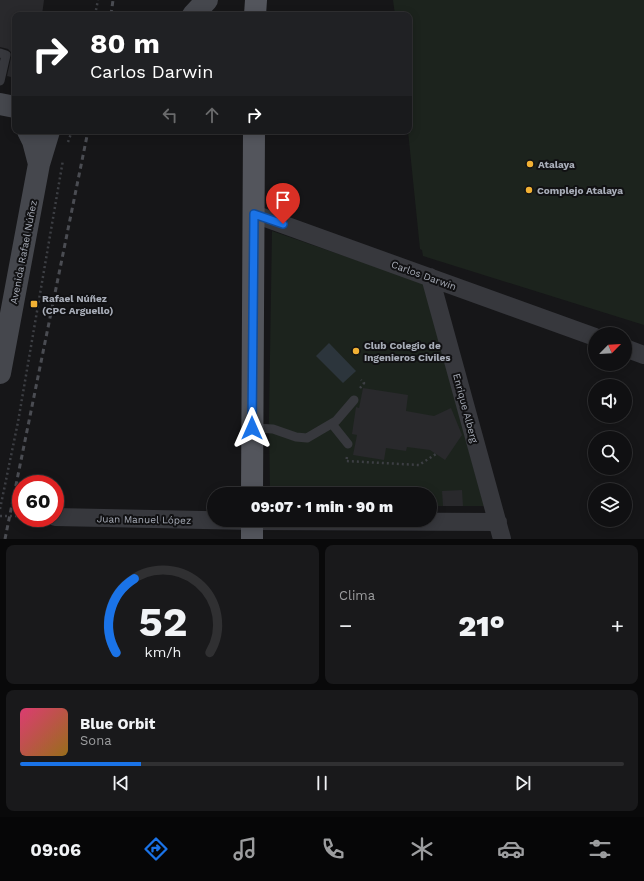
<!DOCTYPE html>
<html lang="es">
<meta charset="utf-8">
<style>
body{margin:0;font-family:"Work Sans",sans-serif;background:#19191b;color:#f1f3f6;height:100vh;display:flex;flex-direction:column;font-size:15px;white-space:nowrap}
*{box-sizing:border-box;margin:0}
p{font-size:13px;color:#9c9d9f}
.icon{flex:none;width:22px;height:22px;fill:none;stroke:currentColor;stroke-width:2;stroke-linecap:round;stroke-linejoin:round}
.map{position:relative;height:539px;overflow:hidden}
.side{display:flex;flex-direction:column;gap:6px;padding:6px;background:#09090a;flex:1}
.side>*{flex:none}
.hud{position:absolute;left:12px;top:12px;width:400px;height:122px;border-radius:8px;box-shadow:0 2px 10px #0003,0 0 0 1px #303032;background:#202124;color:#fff;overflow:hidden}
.needle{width:26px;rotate:66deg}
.tools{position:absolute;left:588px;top:327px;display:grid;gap:8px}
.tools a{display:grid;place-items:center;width:44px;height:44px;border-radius:50%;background:#101012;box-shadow:0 2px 10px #0003,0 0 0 1px #303032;font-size:20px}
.speed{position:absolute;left:12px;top:475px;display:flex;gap:8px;font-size:20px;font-weight:700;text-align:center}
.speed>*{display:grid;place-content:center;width:52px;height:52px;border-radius:50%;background:#101012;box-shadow:0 2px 10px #0003,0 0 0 1px #303032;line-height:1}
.speed .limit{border:6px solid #d22;background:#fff;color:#111}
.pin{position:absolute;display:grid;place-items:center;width:34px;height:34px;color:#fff;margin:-41px -17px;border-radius:50% 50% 50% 0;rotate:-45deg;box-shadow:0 0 4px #0007}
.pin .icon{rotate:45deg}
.me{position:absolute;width:44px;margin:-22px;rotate:0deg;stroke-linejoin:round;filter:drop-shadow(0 0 3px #0008)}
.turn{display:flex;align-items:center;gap:14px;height:84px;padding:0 12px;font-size:18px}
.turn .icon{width:52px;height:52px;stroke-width:2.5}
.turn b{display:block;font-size:28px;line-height:34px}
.lanes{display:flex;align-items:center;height:38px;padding:0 12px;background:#0003;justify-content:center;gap:20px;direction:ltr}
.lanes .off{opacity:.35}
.big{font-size:30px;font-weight:800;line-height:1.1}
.side .widget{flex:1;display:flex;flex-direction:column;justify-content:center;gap:6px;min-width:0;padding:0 14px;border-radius:8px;background:#19191b}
.side .dial{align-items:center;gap:0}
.dial svg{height:104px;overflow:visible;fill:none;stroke:#303032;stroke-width:7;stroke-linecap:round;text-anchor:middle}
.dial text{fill:#f1f3f6;stroke:none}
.song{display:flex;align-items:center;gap:12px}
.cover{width:48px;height:48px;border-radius:6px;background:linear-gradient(135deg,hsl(340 70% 55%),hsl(40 70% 35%))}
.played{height:4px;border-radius:2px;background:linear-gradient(90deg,#1a73e8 20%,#303032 20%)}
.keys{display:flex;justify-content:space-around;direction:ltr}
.heat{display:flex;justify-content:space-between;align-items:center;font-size:22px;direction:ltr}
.side .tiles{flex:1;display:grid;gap:6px;grid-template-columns:1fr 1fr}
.widget:last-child{grid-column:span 2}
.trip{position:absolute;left:207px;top:487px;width:230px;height:40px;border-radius:20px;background:#101012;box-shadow:0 2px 10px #0003,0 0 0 1px #303032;font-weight:800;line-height:40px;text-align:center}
.dock{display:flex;height:64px;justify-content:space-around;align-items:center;background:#060607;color:#9c9d9f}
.dock .icon{width:28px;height:28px}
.dock .selected{color:#1a73e8}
.dock b{font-size:18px;color:#f1f3f6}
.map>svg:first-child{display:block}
</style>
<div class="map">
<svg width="644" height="539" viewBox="0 0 644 539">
<rect width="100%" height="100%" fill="#161618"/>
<path fill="#1c231d" d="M393,0H644V325L423,256L422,250L420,249L408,131L409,15H395Z
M272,231L423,283L484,506H430V494H270L269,418Z"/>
<path fill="#2c353c" d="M329,343L356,371L343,383L316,356Z"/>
<path fill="#29292c" d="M0,0H44L42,15H15V78L7,76L12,53L8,49L0,47Z
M363,388L408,395L406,411L434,416L451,408L462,435L445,460L430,450L407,447L406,451L386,448L384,460L353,455L357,435L352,434L356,407L359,408Z
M462,490L463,506H443L442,491Z"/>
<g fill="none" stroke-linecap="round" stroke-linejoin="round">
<path stroke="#3d3f44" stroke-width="2.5" stroke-dasharray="2 3" stroke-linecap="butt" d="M95,15L98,0
M68,142L72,131
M360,388L364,383L361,380
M347,457L346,461L419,465L436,454
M0,509L18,422L63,160
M0,516H21"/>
<path stroke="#37383d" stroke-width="9" d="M0,53L6,55L0,81
M332,424L348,444
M252,428L273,429L296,437L307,438L336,421L354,400"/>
<path stroke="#37383d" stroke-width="18" d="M254,214L595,337
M430,277L502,539
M625,348L644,355
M55,517L252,521L498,522"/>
<path stroke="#45474d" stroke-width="22" d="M193,15L207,0
M0,104L15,107
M28,131L33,141L39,164
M0,373L39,164L49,131"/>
<path stroke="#53555c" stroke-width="22" d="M255,15L256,0
M252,494L254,131
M252,539V520"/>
<path stroke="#4a4c52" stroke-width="3" stroke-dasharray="5 4" stroke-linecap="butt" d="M111,15L113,0
M5,539L88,131"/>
</g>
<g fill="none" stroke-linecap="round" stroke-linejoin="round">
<defs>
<path id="route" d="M252,428L254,214L283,224"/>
</defs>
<use href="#route" stroke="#114b97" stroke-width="10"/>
<use href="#route" stroke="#1a73e8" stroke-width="7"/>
</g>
<g fill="#f2b134" stroke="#111113" stroke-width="1.5">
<circle cx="530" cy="164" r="4"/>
<circle cx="529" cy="190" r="4"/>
<rect x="30" y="300" width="8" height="8" rx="2"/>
<circle cx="356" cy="351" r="4"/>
</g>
<g text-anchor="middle" stroke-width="4" stroke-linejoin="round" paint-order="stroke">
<g font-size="10" font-weight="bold" fill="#a8adb8" stroke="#111113" text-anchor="start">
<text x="538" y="168">Atalaya</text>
<text x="537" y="194">Complejo Atalaya</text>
<text x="42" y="302">Rafael Núñez<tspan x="42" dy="12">(CPC Arguello)</tspan></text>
<text x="364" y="349">Club Colegio de<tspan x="364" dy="12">Ingenieros Civiles</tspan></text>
</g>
<g font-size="10" fill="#a8adb8" stroke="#111113">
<text transform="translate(23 252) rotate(-79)" y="4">Avenida Rafael Núñez</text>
<text transform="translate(424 275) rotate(20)" y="4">Carlos Darwin</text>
<text transform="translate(466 408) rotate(75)" y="4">Enrique Alberg</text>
<text transform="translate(144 519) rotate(1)" y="4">Juan Manuel López</text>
</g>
</g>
</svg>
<div class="tools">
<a><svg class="needle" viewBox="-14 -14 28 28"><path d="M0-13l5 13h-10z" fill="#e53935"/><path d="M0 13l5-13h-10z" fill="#9c9d9f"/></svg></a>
<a><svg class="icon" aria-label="sound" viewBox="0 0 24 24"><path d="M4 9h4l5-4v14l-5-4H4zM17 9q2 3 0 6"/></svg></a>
<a><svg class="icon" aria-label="search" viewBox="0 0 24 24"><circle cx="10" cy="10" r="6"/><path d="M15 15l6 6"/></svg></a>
<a><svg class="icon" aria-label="layers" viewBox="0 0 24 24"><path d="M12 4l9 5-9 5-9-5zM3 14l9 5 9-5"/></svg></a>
</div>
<div class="speed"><div class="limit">60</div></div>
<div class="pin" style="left:283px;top:224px;background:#d93025"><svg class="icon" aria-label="arrive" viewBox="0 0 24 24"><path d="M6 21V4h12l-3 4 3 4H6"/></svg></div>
<svg class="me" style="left:252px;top:428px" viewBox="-20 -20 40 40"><path d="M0-17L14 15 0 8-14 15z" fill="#1a73e8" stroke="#fff" stroke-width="4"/></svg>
<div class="trip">09:07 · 1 min · 90 m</div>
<div class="hud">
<div class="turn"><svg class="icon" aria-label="right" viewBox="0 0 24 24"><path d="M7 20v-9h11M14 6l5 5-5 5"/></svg><div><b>80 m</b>Carlos Darwin</div></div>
<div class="lanes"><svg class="icon off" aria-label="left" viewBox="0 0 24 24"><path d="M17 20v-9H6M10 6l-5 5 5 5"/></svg><svg class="icon off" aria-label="ahead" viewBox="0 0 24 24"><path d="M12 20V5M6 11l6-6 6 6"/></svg><svg class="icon" aria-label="right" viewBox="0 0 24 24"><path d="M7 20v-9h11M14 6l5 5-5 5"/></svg></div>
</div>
</div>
<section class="side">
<div class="tiles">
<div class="widget dial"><svg viewBox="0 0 100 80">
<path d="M14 69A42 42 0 1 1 86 69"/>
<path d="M14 69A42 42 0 0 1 28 12" stroke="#1a73e8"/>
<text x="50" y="56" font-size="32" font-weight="700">52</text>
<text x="50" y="72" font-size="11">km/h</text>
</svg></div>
<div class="widget"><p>Clima</p>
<div class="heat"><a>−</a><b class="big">21°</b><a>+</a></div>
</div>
<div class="widget">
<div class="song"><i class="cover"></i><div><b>Blue Orbit</b><p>Sona</p></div></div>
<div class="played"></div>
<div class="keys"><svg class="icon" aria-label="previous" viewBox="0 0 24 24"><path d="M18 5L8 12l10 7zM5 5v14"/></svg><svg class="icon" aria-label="pause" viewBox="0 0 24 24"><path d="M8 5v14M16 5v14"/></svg><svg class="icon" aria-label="next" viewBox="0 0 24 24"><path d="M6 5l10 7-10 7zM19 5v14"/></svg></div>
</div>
</div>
</section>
<nav class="dock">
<b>09:06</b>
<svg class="icon selected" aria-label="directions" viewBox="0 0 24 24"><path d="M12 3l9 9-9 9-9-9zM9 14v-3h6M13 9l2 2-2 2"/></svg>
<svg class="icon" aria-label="music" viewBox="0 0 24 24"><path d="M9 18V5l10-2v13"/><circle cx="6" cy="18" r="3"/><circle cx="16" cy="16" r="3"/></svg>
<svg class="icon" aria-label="phone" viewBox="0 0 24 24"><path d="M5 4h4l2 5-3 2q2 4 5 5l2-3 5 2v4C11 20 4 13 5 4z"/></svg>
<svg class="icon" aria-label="climate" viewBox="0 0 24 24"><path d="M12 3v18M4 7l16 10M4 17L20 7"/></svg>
<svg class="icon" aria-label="car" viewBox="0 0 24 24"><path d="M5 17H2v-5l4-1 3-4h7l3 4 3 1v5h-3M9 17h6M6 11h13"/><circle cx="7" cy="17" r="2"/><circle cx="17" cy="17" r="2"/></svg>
<svg class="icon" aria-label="filters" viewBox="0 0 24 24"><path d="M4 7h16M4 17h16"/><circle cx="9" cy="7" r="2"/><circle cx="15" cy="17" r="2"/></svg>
</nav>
